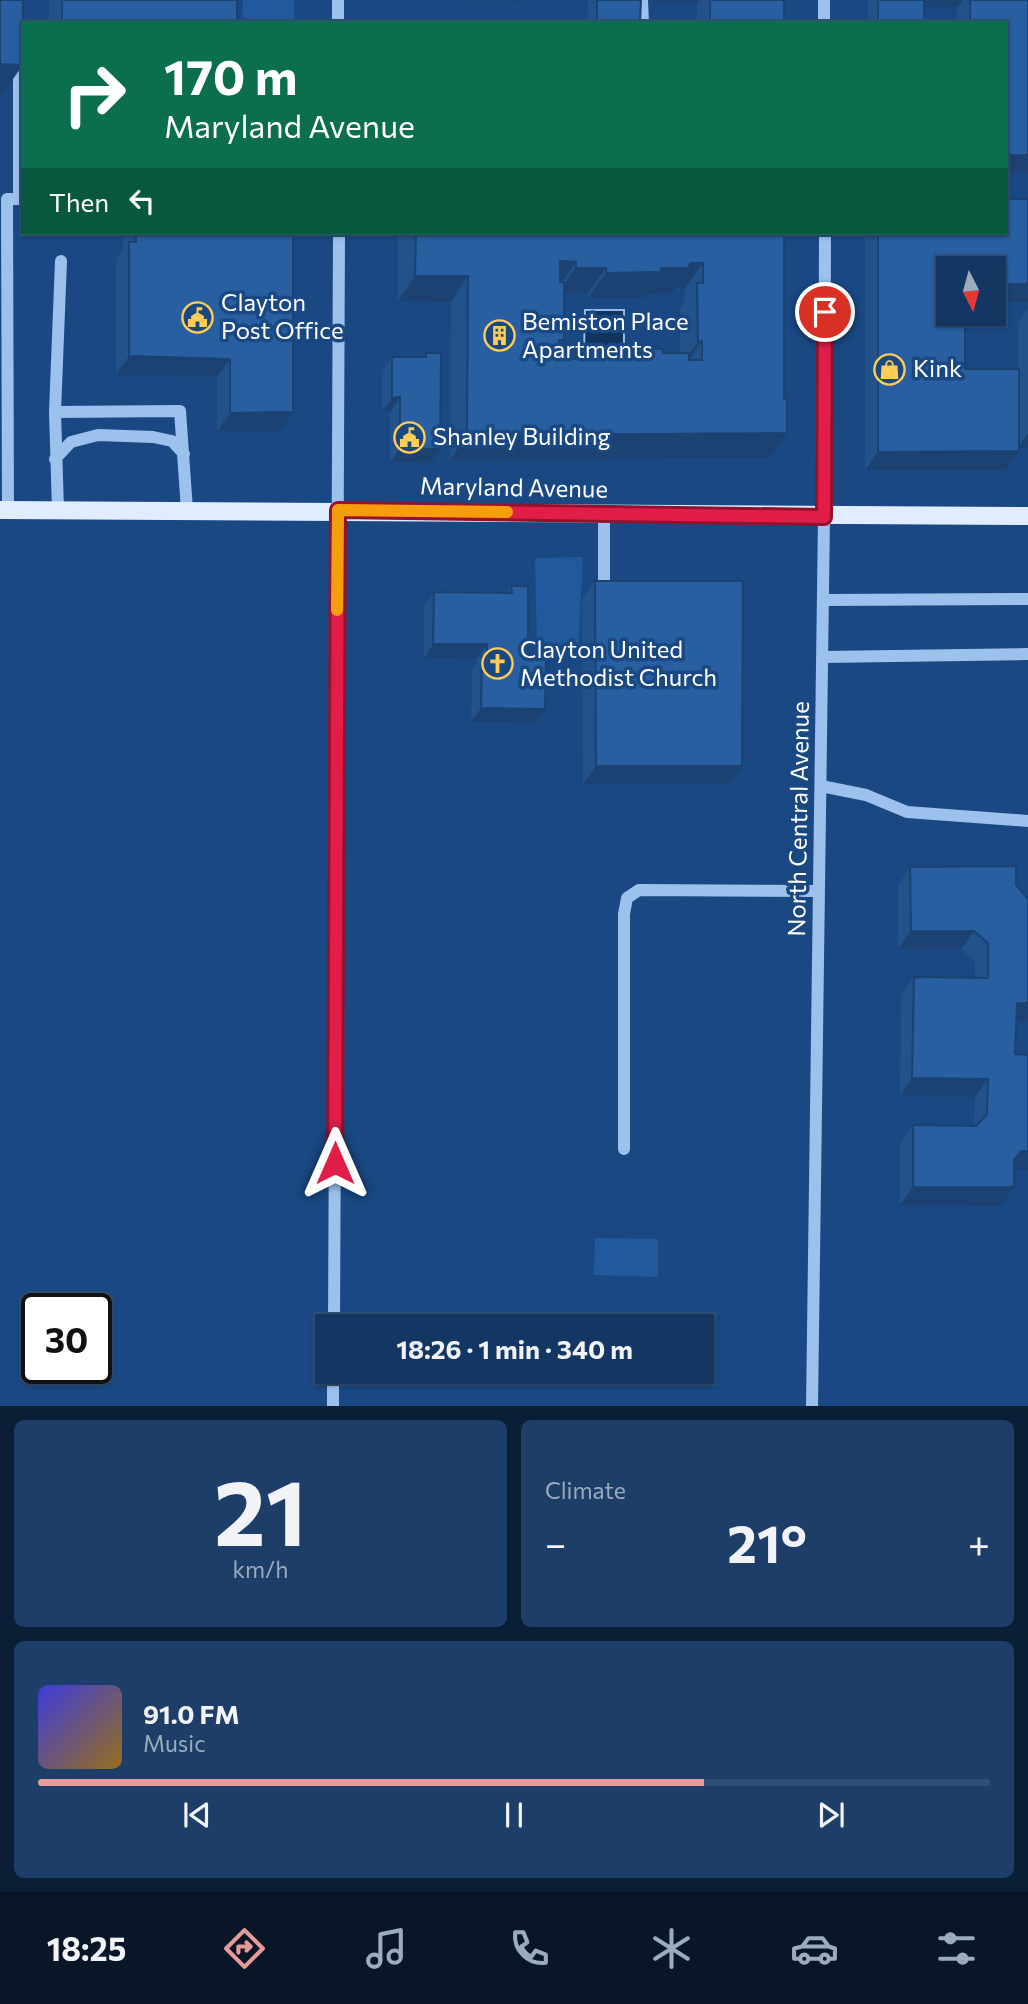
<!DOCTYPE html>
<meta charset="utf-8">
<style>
body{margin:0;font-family:Commissioner,sans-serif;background:#1c3e68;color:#f1f3f6;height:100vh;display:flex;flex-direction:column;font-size:26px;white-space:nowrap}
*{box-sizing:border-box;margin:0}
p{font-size:23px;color:#9dabbe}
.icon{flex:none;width:38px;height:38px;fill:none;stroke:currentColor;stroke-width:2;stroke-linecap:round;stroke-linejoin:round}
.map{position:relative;height:1406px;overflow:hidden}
.details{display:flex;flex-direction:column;gap:14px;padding:14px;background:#0a1e36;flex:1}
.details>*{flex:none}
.guide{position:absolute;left:21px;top:21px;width:987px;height:214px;border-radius:0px;box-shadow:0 2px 5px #0004,0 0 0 2px #325077;background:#0b6e4f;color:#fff;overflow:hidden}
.needle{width:46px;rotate:174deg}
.tools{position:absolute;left:936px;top:256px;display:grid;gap:14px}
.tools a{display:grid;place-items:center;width:70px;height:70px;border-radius:0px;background:#133662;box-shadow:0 2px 5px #0004,0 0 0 2px #325077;font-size:35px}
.speed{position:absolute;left:21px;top:1293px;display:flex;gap:14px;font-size:35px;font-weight:700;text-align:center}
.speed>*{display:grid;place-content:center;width:91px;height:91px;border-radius:50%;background:#133662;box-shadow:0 2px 5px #0004,0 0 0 2px #325077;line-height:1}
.speed .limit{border:4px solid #111;border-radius:10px;background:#fff;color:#111}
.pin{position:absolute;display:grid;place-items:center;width:60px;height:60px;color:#fff;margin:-30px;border:4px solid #fff;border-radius:50%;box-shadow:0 2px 7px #0007}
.me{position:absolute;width:77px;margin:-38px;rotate:0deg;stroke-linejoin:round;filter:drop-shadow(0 0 5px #0008)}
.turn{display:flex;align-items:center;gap:24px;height:147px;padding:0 28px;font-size:32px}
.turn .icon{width:91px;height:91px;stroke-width:2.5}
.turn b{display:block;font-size:49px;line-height:60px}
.then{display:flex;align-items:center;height:66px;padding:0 28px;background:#0003;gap:14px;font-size:26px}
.big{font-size:52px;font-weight:700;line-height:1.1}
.details .card{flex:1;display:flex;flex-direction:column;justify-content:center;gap:10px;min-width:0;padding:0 24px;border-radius:10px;background:#1c3e68}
.details .dial{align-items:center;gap:0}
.dial b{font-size:91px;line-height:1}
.song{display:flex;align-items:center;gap:21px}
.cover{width:84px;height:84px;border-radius:10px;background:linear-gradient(135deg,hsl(240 70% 55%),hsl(40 70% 35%))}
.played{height:7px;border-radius:4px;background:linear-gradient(90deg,#e69b98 70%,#325077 70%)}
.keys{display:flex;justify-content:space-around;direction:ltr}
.heat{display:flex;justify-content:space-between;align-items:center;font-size:38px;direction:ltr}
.details .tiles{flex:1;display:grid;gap:14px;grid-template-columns:1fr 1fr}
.card:last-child{grid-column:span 2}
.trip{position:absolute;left:315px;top:1314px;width:399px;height:70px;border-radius:0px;background:#133662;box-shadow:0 2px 5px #0004,0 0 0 2px #325077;font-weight:700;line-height:70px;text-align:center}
.menu{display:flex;height:112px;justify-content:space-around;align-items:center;background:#081627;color:#9dabbe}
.menu .icon{width:49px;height:49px}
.menu .selected{color:#e69b98}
.menu b{font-size:32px;color:#f1f3f6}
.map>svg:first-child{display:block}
</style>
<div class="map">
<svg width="1028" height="1406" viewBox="0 0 1028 1406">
<rect width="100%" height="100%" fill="#194882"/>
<path fill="#215a9c" d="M243,0H294V23H242Z
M583,557L578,654L537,652L535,558Z
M595,1238L658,1239V1277L594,1275Z"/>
<path fill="#103360" stroke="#8fbcee" stroke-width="2" d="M585,310H624V354H584Z"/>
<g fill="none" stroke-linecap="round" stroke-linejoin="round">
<path stroke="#9cc1ec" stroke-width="12" d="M338,0V23
M642,0L643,23
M824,0V23
M19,56V199H23
M55,412L180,411L187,510
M55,459L71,442L98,435L153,437L172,441L184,454
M8,510L7,199H19
M58,510L55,412L61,261
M604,597V514
M824,600L1028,599
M823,657L1028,654
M821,786L866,795L907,812L1028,821
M624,1149V914L627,898L639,890L819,891
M334,1326L339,233
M333,1406V1372
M812,1406L824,517L825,233"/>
<path stroke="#e1edff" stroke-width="18" d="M0,510L1028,516"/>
</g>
<path fill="#22528a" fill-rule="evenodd" d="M49,0H237V19L246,23H49Z
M588,0H641L640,23H587Z
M651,0H784V23H697V3H651Z
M868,0H1028L1006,23H957V7H924V23H868Z
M124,233H293V412L280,431H217V377L116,375V260L123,249Z
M398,233H785L784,399L787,433L769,458L450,460L451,302L398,301ZM676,288H685V300L680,308V353H663L602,349L600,352L575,353L571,359H559V348L564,293H588V298H644L646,294L672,293Z
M865,233H1006L1028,302H994V268H948L965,369H1018V322L1028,308V448H1019V451L1006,470H865Z
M426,353L430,463L390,462V412H382V371L392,357H423Z
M595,581L730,784H583L582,599Z
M511,586L528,655L545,709L535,723L471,722L472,670L477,663V659L424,658V606L434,592L507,593Z
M910,867L1016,885L1028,1021H1016L1015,1054L1028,1055V1170H1014V1187L1001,1206L900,1205V1143L913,1125L974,1126L975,1097L900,1096L901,995L914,977L975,978V962L961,949H898V885Z"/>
<path fill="#1b4271" d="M444,0H526L525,1Z
M653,0H699L697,3H651Z
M919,0H963L958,7H915Z
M0,64L23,65L0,97Z
M1006,155H1028V173H1006Z
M560,261L576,262L558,287Z
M690,263H703L685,288H676L672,293L646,294L644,298H588L606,273L661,268Z
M576,268H606L588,293H558Z
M415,276H468L451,302L398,301Z
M994,284H1028V302H994Z
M702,341L684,367H680L698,342Z
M129,356L230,359L217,377L116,375Z
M400,397L390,412H382L392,398Z
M293,412L280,431H217L230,413Z
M787,433L769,458L450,460L467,435Z
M1028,433V448H1018Z
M400,448L440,449L430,463L390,462Z
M1019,451L1006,470H865L878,452Z
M433,644H487L477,659L424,658Z
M481,708L545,709L535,723L471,722Z
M596,766H742L730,784H583Z
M911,931H974L961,949H898Z
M1017,1003H1028V1021H1004Z
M912,1078L988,1079L975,1097L900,1096Z
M1021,1151H1028V1170H1008L1014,1160Z
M913,1187H1014L1001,1206L900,1205Z"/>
<path fill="#275fa1" stroke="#1b4271" stroke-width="2" fill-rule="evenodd" d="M0,0H23V65L0,64Z
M62,0H237V19H246V23H62Z
M597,0H641L640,23H597Z
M710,0H784V23H710Z
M878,0H924V23H878Z
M970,0H1028V155H1006V23H970Z
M402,20H578V23H402Z
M1006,199H1028V284H994V268H948V313H965V369H1019V451L878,452V233H1006Z
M136,233H293V412L230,413V359L129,356V242H136Z
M416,233H784V399H787V433L467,435L468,276H415ZM560,261L576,262V268H606V273L661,272V268H689L690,263H703V283H697L698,342L702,341V360H689V353H663V349H602L603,352L575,353V359H559V340H564V282H560Z
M426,353H441L440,449L400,448V397L392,398V357H426Z
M595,581H743L742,766H596Z
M511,586H528V655H546L545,709L481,708L482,656H487V644H433L434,592L512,593Z
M1016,866V885L1028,899V1003H1017L1015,1054L1028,1055V1151H1021L1014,1160V1187H913V1125L976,1126L987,1114L988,1079L912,1078L914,977L988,978V943L974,931H911L910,867Z"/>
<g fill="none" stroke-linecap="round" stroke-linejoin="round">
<defs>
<path id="route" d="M335,1163L338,510L824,517L825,312"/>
</defs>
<use href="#route" stroke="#92132f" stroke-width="18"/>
<use href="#route" stroke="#e11d48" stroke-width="12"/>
<path stroke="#f59e0b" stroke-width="12" d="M337,610L338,510L507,512"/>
</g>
<defs>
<symbol id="civic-ring" viewBox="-11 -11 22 22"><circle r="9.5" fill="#194882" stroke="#ffcd57" stroke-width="1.5"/><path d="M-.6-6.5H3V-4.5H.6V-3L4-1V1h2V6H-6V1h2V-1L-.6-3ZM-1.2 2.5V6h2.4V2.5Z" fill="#ffcd57"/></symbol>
<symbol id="building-ring" viewBox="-11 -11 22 22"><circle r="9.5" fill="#194882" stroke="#ffcd57" stroke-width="1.5"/><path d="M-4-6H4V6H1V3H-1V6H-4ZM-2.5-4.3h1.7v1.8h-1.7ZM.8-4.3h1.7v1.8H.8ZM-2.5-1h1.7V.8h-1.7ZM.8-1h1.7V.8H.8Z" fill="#ffcd57"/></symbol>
<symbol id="shop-ring" viewBox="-11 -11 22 22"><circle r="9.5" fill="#194882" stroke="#ffcd57" stroke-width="1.5"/><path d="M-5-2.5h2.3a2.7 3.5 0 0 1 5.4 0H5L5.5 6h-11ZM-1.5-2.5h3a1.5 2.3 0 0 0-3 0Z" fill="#ffcd57"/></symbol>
<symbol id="church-ring" viewBox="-11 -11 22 22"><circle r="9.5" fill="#194882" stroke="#ffcd57" stroke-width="1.5"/><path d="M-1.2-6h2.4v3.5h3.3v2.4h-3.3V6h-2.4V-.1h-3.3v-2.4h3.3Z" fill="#ffcd57"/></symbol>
</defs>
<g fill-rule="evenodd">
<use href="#civic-ring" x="180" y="300" width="35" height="35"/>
<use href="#building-ring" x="482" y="318" width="35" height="35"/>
<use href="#shop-ring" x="872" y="352" width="35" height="35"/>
<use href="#civic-ring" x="392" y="420" width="35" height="35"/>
<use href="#church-ring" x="480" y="646" width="35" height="35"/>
</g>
<g text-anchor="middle" stroke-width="7" stroke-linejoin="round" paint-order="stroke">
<g font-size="24" fill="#fff" stroke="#194882" text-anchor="start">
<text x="221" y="311">Clayton<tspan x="221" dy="28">Post Office</tspan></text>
<text x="522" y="330">Bemiston Place<tspan x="522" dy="28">Apartments</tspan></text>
<text x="913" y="377">Kink</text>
<text x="433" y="445">Shanley Building</text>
<text x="520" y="658">Clayton United<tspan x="520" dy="28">Methodist Church</tspan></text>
</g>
<g font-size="24" fill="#fff" stroke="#194882">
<text transform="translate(514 488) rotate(1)" y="8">Maryland Avenue</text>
<text transform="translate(799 819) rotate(-89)" y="8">North Central Avenue</text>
</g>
</g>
</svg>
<div class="tools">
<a><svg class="needle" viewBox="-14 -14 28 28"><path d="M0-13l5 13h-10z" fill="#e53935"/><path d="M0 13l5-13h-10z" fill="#9dabbe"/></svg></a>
</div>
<div class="speed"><div class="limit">30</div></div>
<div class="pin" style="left:825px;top:312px;background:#d93025"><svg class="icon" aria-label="arrive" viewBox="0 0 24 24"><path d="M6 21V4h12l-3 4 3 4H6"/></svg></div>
<svg class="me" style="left:335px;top:1163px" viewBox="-20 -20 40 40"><path d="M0-17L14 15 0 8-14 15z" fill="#e11d48" stroke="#fff" stroke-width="4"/></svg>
<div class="trip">18:26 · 1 min · 340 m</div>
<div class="guide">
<div class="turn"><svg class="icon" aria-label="right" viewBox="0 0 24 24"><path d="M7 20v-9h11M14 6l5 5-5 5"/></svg><div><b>170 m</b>Maryland Avenue</div></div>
<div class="then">Then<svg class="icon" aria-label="left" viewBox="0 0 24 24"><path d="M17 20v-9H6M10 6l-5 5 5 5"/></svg></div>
</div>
</div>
<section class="details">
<div class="tiles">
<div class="card dial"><b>21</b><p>km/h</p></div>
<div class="card"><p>Climate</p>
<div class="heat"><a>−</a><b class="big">21°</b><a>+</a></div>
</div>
<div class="card">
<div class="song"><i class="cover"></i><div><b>91.0 FM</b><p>Music</p></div></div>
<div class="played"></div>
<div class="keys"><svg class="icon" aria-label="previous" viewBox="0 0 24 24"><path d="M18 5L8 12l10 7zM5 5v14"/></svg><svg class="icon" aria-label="pause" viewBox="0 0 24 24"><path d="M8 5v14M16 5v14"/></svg><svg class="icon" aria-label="next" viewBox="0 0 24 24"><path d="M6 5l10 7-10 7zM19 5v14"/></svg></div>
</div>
</div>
</section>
<nav class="menu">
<b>18:25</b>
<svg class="icon selected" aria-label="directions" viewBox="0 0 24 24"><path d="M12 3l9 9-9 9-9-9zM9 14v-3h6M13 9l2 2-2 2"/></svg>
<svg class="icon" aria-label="music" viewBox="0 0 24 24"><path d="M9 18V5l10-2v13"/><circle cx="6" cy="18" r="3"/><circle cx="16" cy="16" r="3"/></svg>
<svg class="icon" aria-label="phone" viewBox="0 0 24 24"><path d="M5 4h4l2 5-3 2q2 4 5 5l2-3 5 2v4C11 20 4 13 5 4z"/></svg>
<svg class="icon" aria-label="climate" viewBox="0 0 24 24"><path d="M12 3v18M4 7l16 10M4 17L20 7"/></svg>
<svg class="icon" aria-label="car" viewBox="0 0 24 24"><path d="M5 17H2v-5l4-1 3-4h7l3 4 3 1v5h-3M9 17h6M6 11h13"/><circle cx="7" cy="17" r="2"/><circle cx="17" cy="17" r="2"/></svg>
<svg class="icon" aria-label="filters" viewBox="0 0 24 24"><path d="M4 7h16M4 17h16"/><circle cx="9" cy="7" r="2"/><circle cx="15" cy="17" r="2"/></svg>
</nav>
